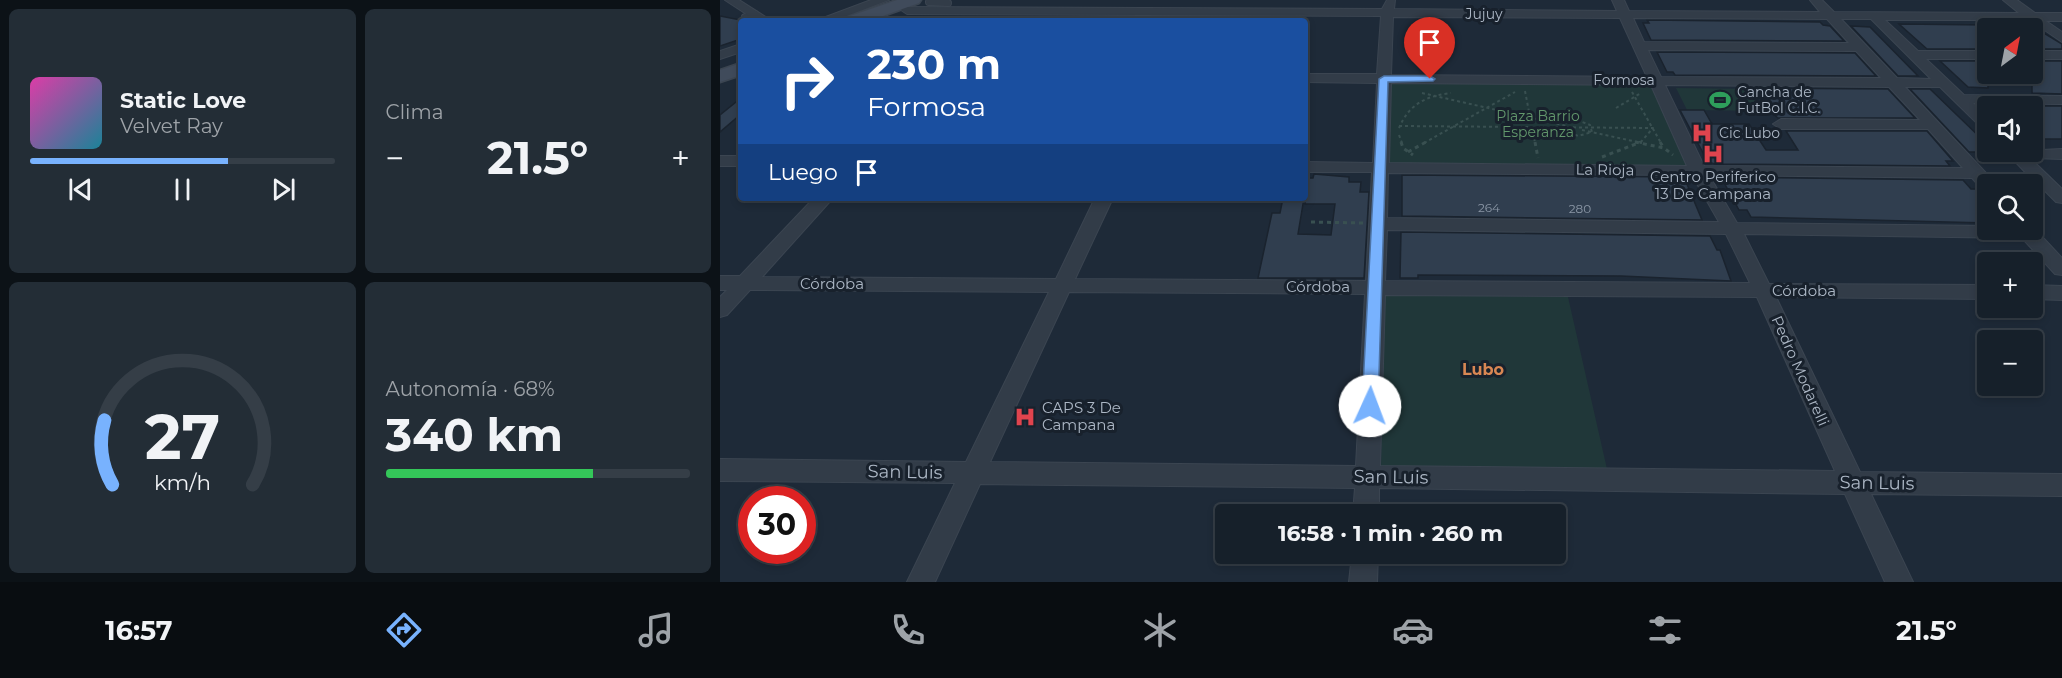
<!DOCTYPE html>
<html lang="es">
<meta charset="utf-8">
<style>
body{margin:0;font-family:Montserrat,sans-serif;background:#232d36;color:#f1f3f6;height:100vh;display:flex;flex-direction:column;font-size:22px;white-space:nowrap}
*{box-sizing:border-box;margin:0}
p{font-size:20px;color:#9ea3a8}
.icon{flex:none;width:33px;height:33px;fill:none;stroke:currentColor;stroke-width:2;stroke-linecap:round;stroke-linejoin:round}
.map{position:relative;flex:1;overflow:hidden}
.details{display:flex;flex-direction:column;gap:9px;padding:9px;background:#0c1217;width:720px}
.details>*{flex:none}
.hud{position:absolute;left:18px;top:18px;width:570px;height:183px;border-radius:6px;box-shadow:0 3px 9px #0003,0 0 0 2px #353e47;background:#1a4fa0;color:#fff;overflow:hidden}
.needle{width:39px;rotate:32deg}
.controls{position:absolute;left:1257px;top:18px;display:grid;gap:12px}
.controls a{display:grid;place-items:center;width:66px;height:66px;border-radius:6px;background:#16202a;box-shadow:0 3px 9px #0003,0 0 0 2px #353e47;font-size:30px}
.speed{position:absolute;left:18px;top:486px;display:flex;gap:12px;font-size:30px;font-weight:700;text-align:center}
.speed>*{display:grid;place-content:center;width:78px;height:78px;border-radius:50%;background:#16202a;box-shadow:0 3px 9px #0003,0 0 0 2px #353e47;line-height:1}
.speed .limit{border:9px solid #d22;background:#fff;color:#111}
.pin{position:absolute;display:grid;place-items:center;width:51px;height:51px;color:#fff;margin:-62px -26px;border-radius:50% 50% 50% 0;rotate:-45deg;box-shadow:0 0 6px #0007}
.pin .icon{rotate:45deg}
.me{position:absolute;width:66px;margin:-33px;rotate:2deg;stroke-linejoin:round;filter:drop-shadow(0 0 4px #0008)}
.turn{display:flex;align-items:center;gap:21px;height:126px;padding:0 30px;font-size:27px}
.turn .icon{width:78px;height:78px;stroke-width:2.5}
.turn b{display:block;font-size:42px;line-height:51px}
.then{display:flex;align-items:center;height:57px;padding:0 30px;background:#0003;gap:12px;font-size:22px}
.big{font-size:45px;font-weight:700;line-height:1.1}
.details .card{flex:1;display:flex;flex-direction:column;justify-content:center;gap:9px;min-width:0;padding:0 21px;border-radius:9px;background:#232d36}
.details .dial{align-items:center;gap:0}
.dial svg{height:156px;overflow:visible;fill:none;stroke:#353e47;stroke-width:7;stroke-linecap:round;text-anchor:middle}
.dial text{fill:#f1f3f6;stroke:none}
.song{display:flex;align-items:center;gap:18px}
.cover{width:72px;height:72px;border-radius:9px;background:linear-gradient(135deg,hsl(320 70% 55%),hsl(190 70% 35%))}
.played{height:6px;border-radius:3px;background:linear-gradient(90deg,#78b2fe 65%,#353e47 65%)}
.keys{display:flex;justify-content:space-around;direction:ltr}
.heat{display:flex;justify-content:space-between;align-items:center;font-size:33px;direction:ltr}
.charge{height:9px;border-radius:4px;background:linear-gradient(90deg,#34c759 68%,#353e47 0)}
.details .tiles{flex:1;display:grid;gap:9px;grid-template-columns:repeat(2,1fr)}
.trip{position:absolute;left:495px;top:504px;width:351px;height:60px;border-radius:6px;background:#16202a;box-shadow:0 3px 9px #0003,0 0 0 2px #353e47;font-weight:700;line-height:60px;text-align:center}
.tabs{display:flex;height:96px;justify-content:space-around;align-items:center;background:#090d11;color:#9ea3a8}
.tabs .icon{width:42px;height:42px}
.tabs .on{color:#78b2fe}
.tabs b{font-size:27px;color:#f1f3f6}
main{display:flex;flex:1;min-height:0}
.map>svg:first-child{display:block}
</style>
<main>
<section class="details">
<div class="tiles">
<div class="card">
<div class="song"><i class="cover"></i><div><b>Static Love</b><p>Velvet Ray</p></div></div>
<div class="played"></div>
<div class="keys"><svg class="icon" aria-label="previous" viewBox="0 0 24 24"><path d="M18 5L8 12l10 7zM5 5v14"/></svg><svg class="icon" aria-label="pause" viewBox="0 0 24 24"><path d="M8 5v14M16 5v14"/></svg><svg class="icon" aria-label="next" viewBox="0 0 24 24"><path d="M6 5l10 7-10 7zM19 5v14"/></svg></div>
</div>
<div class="card"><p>Clima</p>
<div class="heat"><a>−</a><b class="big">21.5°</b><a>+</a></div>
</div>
<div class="card dial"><svg viewBox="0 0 100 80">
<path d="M14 69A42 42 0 1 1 86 69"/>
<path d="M14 69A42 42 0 0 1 10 36" stroke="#78b2fe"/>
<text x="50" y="56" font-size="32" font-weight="700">27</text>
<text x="50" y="72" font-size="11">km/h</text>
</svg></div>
<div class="card"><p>Autonomía · 68%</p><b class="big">340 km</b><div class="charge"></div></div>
</div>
</section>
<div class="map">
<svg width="1342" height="582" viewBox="0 0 1342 582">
<rect width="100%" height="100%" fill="#1e2a38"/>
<path fill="#203739" d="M670,82L931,85L969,167L667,163Z
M956,88L1032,89L1046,111L967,110Z
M665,295L848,297L887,469L661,466Z"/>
<path fill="#303e4f" stroke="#1a232e" stroke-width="1.5" d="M0,16L21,20V39L0,46Z
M927,20L1100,22L1103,25L1110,26L1124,41L931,40L923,23H929Z
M1179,24L1268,25V49H1207Z
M1131,26L1150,27L1198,76H1178Z
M1312,26L1342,44V49H1312Z
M937,52L1135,53L1156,76L955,75L953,72H947Z
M1220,61H1268V88L1248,87Z
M1312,61H1342V94L1312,93Z
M1036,88L1168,89L1195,118H1058L1052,113Z
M1190,89H1210L1268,145V152H1274H1249Z
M21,98V114L0,132V115Z
M1312,106H1342V139H1312Z
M960,110H984L992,124H1029L1046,150H1078L1066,131H1207L1233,161H1226L1230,166L995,164L988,162Z
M594,174L629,177V182H641L640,192H649L644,278H538L552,213H560L563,198H584L578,234L611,235L615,204H585V178H593Z
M682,175L964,177L982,220L682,216Z
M1001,177L1243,180L1251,189H1259L1268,199V223L1031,217L1027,210H1019Z
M681,232L990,236L997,250H1000L1011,281L901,276L698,275V278H680Z"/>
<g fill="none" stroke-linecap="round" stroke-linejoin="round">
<defs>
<path id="lane" d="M209,2L228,3
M25,17L35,14"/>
<path id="street" d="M5,0H19L52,21H37Z
M151,0H169L113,21H95Z
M667,0H675L674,9L897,11L892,0H904L909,11L1100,12L1090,0H1102L1114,12L1299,13L1283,0H1297L1315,13H1342V21H1326L1342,32V42L1310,20H1165L1198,51H1268V59H1206L1244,95L1342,96V104L1253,103L1268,117V130L1263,129L1220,87H1185L1266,173L1307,174L1286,152L1342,149V159L1310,158L1342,189V203L1336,202L1318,184H1268V190L1262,189L1252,178L989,175L1017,223L1268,226V230L1314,228L1342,258V275L1335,274L1302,238L1024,234L1049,284L1268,285V299L1056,297L1140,472L1342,474V496L1151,494L1193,582H1165L1125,494L659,488V514H633L635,488L260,484L215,582H187L235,483L0,481V459L246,462L329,292L30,290L7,315L0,317V297L7,290H0V276H20L94,198H113L42,277L336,279L375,198H393L355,279L646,281L652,172H585V162L653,163L657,83L585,82V74H657L661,16L187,14L181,10L183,7L662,9ZM673,17L900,18L927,77L671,75ZM913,18L1107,19L1129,43L924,42ZM1121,19H1151L1211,79L1177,78ZM928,50L1136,51L1161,78L941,77ZM671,83L931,85L967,166L669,163ZM945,85L1169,87L1200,120L1061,119L1053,124L1061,129H1208L1243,168L984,166ZM668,173L972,175L999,222L667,218ZM667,230L1006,234L1030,283L665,281ZM349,292L645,294L636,466L270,462ZM665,295L1037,297L1115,471L660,466Z
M21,44V52L0,59V51Z
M1312,51H1342V59H1312Z
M0,156H21V166H0Z
M1312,285L1342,286V300L1312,299Z
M632,554H658L657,582H629Z"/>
<path id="secondary" d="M177,0H201L199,3L149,21H125L127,17Z
M21,63V75L0,82V70Z"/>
</defs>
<use href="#lane" stroke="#3b4551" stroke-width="8"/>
<use href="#street" stroke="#3b4551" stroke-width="2"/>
<use href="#secondary" stroke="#3b4551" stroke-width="3"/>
<path stroke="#395051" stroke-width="2" stroke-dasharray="3 3" stroke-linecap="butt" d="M805,91L815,143
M912,92L941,143
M702,93L847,126
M896,108L921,93
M857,120L870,125L872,132L858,136L843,130L844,123Z
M679,126L933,128L920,143
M679,128C689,104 706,96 731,93
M862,130L922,143
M679,135L682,143
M704,143L795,92"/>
<path stroke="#395051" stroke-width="3" stroke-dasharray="4 4" stroke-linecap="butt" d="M681,142L683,148L693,155
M815,142L818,158
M915,142L944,148L953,155
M940,142L944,148
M688,152L706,142
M882,157L921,142
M591,222L643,223"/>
<use href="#lane" stroke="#323c48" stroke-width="6"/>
<use href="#street" fill="#323c48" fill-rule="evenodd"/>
<use href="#secondary" fill="#404b5b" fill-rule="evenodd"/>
</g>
<path fill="#78b2fe" stroke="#4e74a5" stroke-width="1.5" d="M710,76L715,79L713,81L668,82L658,406L650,413L642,406L659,79L664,76Z"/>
<defs>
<symbol id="stadium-bare" viewBox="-9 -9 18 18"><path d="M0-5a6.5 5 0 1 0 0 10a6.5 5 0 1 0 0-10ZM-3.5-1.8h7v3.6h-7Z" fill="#2e9e5b" stroke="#18212c" stroke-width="2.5" paint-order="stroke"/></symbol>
<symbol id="hospital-bare" viewBox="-9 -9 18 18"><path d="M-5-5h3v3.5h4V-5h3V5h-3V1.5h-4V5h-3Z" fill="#e0444e" stroke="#18212c" stroke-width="2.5" paint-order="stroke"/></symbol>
</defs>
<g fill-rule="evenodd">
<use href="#stadium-bare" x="985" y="85" width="30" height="30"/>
<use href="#hospital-bare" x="967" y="118" width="30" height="30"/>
<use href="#hospital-bare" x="978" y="139" width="30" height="30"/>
<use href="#hospital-bare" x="290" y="402" width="30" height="30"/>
</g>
<g text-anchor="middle" stroke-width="6" stroke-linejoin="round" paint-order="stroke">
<g font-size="12" fill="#8b97a6">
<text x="769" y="212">264</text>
<text x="860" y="213">280</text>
</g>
<g font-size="14" fill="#acb7c5" stroke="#18212c">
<text x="764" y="19">Jujuy</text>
<text x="904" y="85">Formosa</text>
</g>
<g font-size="14" fill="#acb7c5" stroke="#18212c" text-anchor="start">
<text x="1017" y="97">Cancha de<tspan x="1017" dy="16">FutBol C.I.C.</tspan></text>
<text x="999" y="138">Cic Lubo</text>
</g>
<g font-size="14" fill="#62976c" stroke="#18212c">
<text x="818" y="121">Plaza Barrio<tspan x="818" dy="16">Esperanza</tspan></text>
</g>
<g font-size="15" fill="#acb7c5" stroke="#18212c">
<text transform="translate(885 170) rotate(1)" y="5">La Rioja</text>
<text x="112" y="289">Córdoba</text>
<text x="598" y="292">Córdoba</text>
<text x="1084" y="296">Córdoba</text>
<text transform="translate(1080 371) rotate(66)" y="5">Pedro Modarelli</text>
</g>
<g font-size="15" fill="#acb7c5" stroke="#18212c">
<text x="993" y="182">Centro Periferico<tspan x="993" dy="17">13 De Campana</tspan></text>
<text x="322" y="413" text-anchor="start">CAPS 3 De<tspan x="322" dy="17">Campana</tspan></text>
</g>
<g font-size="16" font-weight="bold" fill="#d98753" stroke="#18212c">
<text x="763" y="375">Lubo</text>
</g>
<g font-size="18" fill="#acb7c5" stroke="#18212c">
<text transform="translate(185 472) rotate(1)" y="6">San Luis</text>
<text transform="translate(671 477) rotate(1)" y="6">San Luis</text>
<text transform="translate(1157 483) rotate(1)" y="6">San Luis</text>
</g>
</g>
</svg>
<div class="controls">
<a><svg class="needle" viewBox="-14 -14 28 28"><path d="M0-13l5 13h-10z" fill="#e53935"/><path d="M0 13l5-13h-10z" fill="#9ea3a8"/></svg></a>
<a><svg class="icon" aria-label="sound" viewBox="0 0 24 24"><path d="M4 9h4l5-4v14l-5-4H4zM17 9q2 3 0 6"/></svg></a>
<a><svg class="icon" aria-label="search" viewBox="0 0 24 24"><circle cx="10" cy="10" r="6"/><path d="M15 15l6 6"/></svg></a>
<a>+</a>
<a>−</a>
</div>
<div class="speed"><div class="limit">30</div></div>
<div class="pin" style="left:710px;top:79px;background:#d93025"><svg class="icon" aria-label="arrive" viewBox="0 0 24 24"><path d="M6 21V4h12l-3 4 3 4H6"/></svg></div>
<svg class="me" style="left:650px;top:406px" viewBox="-20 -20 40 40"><circle r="19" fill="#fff"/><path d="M0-13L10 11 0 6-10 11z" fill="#78b2fe"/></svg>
<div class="trip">16:58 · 1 min · 260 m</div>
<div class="hud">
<div class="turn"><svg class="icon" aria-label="right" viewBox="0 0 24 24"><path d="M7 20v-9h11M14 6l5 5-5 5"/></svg><div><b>230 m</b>Formosa</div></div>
<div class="then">Luego<svg class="icon" aria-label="arrive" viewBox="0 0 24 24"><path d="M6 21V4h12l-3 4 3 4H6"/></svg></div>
</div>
</div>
</main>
<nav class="tabs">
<b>16:57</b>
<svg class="icon on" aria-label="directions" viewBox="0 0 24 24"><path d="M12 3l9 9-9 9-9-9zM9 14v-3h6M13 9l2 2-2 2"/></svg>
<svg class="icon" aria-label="music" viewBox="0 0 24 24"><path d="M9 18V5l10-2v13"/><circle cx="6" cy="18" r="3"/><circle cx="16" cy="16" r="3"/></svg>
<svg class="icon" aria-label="phone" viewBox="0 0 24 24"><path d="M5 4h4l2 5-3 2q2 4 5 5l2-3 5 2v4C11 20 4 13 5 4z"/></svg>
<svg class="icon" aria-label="climate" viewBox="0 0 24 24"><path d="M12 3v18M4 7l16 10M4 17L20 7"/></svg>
<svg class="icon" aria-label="car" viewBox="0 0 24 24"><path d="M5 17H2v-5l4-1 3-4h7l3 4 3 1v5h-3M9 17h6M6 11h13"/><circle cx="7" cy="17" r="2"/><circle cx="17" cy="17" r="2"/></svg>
<svg class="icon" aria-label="filters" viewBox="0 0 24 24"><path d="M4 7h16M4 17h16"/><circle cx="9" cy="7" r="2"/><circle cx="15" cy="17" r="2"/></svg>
<b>21.5°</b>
</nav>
